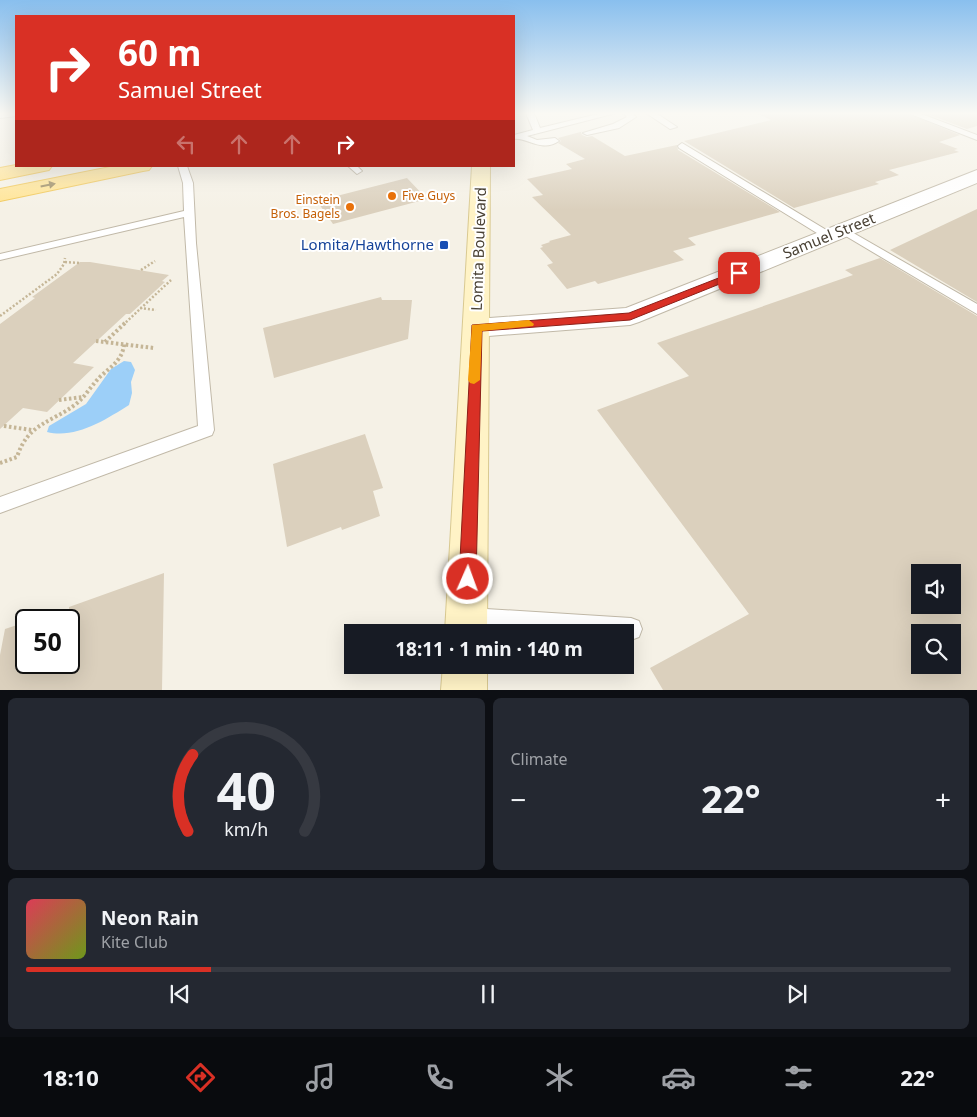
<!DOCTYPE html>
<meta charset="utf-8">
<style>
body{margin:0;font-family:"Noto Sans",sans-serif;background:#242831;color:#f1f3f6;height:100vh;display:flex;flex-direction:column;font-size:19px;white-space:nowrap}
*{box-sizing:border-box;margin:0}
p{font-size:16px;color:#9ea1a6}
.icon{flex:none;width:28px;height:28px;fill:none;stroke:currentColor;stroke-width:2;stroke-linecap:round;stroke-linejoin:round}
.map{position:relative;height:690px;overflow:hidden}
.details{display:flex;flex-direction:column;gap:8px;padding:8px;background:#0d0f14;flex:1}
.details>*{flex:none}
.hud{position:absolute;left:15px;top:15px;width:500px;height:152px;border-radius:0px;box-shadow:0 5px 20px #0002;background:#d93025;color:#fff;overflow:hidden}
.controls{position:absolute;left:911px;top:564px;display:grid;gap:10px}
.controls a{display:grid;place-items:center;width:50px;height:50px;border-radius:0px;background:#171b24;box-shadow:0 5px 20px #0002;font-size:25px}
.speed{position:absolute;left:15px;top:609px;display:flex;gap:10px;font-size:25px;font-weight:700;text-align:center}
.speed>*{display:grid;place-content:center;width:65px;height:65px;border-radius:50%;background:#171b24;box-shadow:0 5px 20px #0002;line-height:1}
.speed .limit{border:2px solid #111;border-radius:8px;background:#fff;color:#111}
.pin{position:absolute;display:grid;place-items:center;width:42px;height:42px;color:#fff;margin:-21px;border-radius:10px;box-shadow:0 2px 8px #0006}
.me{position:absolute;width:55px;margin:-28px;rotate:2deg;stroke-linejoin:round;filter:drop-shadow(0 0 4px #0008)}
.turn{display:flex;align-items:center;gap:18px;height:105px;padding:0 20px;font-size:22px}
.turn .icon{width:65px;height:65px;stroke-width:2.5}
.turn b{display:block;font-size:35px;line-height:42px}
.lanes{display:flex;align-items:center;height:48px;padding:0 20px;background:#0003;justify-content:center;gap:25px;direction:ltr}
.lanes .off{opacity:.35}
.big{font-size:38px;font-weight:700;line-height:1.1}
.details .tile{flex:1;display:flex;flex-direction:column;justify-content:center;gap:8px;min-width:0;padding:0 18px;border-radius:8px;background:#242831}
.details .dial{align-items:center;gap:0}
.dial svg{height:130px;overflow:visible;fill:none;stroke:#363941;stroke-width:7;stroke-linecap:round;text-anchor:middle}
.dial text{fill:#f1f3f6;stroke:none}
.song{display:flex;align-items:center;gap:15px}
.cover{width:60px;height:60px;border-radius:8px;background:linear-gradient(135deg,hsl(350 70% 55%),hsl(80 70% 35%))}
.played{height:5px;border-radius:2px;background:linear-gradient(90deg,#d93025 20%,#363941 20%)}
.keys{display:flex;justify-content:space-around;direction:ltr}
.heat{display:flex;justify-content:space-between;align-items:center;font-size:28px;direction:ltr}
.details .tiles{flex:1;display:grid;gap:8px;grid-template-columns:1fr 1fr}
.tile:last-child{grid-column:span 2}
.trip{position:absolute;left:344px;top:624px;width:290px;height:50px;border-radius:0px;background:#171b24;box-shadow:0 5px 20px #0002;font-weight:700;line-height:50px;text-align:center}
.tab-bar{display:flex;height:80px;justify-content:space-around;align-items:center;background:#090b0e;color:#9ea1a6}
.tab-bar .icon{width:35px;height:35px}
.tab-bar .active{color:#d93025}
.tab-bar b{font-size:22px;color:#f1f3f6}
.map>svg:first-child{display:block}
</style>
<div class="map">
<svg width="977" height="690" viewBox="0 0 977 690">
<rect width="100%" height="100%" fill="#f5f1e6"/>
<path fill="#9ccff8" d="M124,361L131,362L135,370L131,382L132,393L129,405C105,420 76,439 47,432L49,426L86,404L111,369Z"/>
<path fill="#dbd0bd" fill-rule="evenodd" d="M756,113H906L960,135L939,142L958,149L954,150L959,152L889,170L899,175L875,182L879,184L794,208L684,141L771,120Z
M924,113H977V126L967,129Z
M584,131L581,132L582,135L587,137L592,136L625,156L677,145L678,150L780,212L688,238L696,245L673,251L684,260L598,284L595,281L567,289L547,265L553,263L540,248L543,247L541,245L550,242L549,241L571,235L532,197L543,195L527,179L572,169L566,164L585,159L558,143L561,141L558,138Z
M407,178L427,199L333,224L317,201Z
M977,209V302L890,250Z
M880,258L977,316V690H663L650,668L749,614L597,410L689,376L657,343L853,275L845,270ZM920,572H952V605H920ZM920,632H952V665H920Z
M80,262H90L169,275L162,281L165,282L130,314H126L73,363L94,367L47,412L23,408L0,429V324L35,298L32,297Z
M381,297L382,300H412L408,339L274,378L263,328Z
M365,434L383,488L373,491L380,516L342,530L341,527L287,547L273,464Z
M164,573L162,690H0V655L5,629L26,622V662H69V607Z"/>
<g fill="none" stroke-linecap="round" stroke-linejoin="round">
<defs>
<path id="lane" d="M16,113V116L0,118V114Z
M526,113H534L540,128L602,113H616L527,136L537,140L555,138L559,141C542,153 526,137 514,139V135L533,130Z
M623,113H632L636,117L619,128L587,135L583,133L613,124L627,117Z
M646,113H656L677,127L670,129Z
M908,113H919L977,135V140Z
M682,143L833,234L834,236L833,238H825L679,148L678,146Z
M178,166H187L193,183L196,243L214,430L212,435L0,513V497L198,426L184,217L0,260V254L184,211L183,183Z
M348,166H357L362,171L357,174Z
M843,227L977,304V314L839,232L838,230L839,228Z
M470,608L631,618L639,621L642,629L639,637L631,640L625,639V632H528L470,628L463,625L460,618L463,611Z"/>
<path id="street" d="M977,170V183L639,322L630,325L476,337L467,334L463,328L467,322L476,319L626,308Z"/>
<path id="secondary" d="M472,166H490L487,632H445Z
M443,665H487V690H441Z"/>
<path id="primary" d="M16,165V166H52L49,170L0,180V168Z
M115,166H152L149,170L143,171L0,201V189Z"/>
</defs>
<use href="#lane" stroke="#c1b9a8" stroke-width="2"/>
<use href="#street" stroke="#c1b9a8" stroke-width="2"/>
<use href="#secondary" stroke="#d9c991" stroke-width="2"/>
<use href="#primary" stroke="#f1c858" stroke-width="2"/>
<path stroke="#c5b697" stroke-width="2.5" stroke-dasharray="2 2" stroke-linecap="butt" d="M65,262L79,263
M141,270L155,261
M140,308L156,310
M0,316L57,274L64,264L65,258
M123,325L171,280"/>
<path stroke="#c5b697" stroke-width="4" stroke-dasharray="2.5 2.5" stroke-linecap="butt" d="M96,341L154,348
M105,342L125,323
M59,400L83,397
M4,426L32,430
M0,463L17,457C28,423 51,423 76,404C86,396 92,384 102,375C112,366 123,359 124,344"/>
<use href="#lane" fill="#fff" fill-rule="evenodd"/>
<use href="#street" fill="#fff" fill-rule="evenodd"/>
<use href="#secondary" fill="#fff3c6" fill-rule="evenodd"/>
<use href="#primary" fill="#ffe495" fill-rule="evenodd"/>
</g>
<defs><path id="oneway-solid" d="M-6-.8H1V-3.2L6.5 0L1 3.2V.8H-6Z" transform="scale(1.25)"/></defs>
<use fill="#9b8a60" href="#oneway-solid" transform="translate(48 185) rotate(-11)"/>
<linearGradient id="sky" x2="0" y2="1"><stop stop-color="#89bfee"/><stop offset="0.54" stop-color="#faf9f4"/><stop offset="1" stop-color="#faf9f4" stop-opacity="0"/></linearGradient>
<rect width="977" height="210" fill="url(#sky)"/>
<path fill="#d93025" stroke="#8d1f18" d="M739,270L744,273L742,275L630,320L482,331L476,579L473,585L468,588L462,585L459,579L472,325L629,313Z"/>
<path fill="#f59e0b" d="M529,320L534,324L533,326L482,331L480,380L474,384L470,383L468,380L472,325Z"/>
<g fill="#e8710a" stroke="#fff" stroke-width="2">
<circle cx="392" cy="196" r="5"/>
<circle cx="350" cy="207" r="5"/>
</g>
<rect fill="#1a4fb4" stroke="#fff" stroke-width="2" x="439" y="240" width="10" height="10" rx="2.5"/>
<g text-anchor="middle" stroke-width="4" stroke-linejoin="round" paint-order="stroke">
<g font-size="12" fill="#c56008" stroke="#fff" text-anchor="start">
<text x="402" y="200">Five Guys</text>
<text x="340" y="204" text-anchor="end">Einstein<tspan x="340" dy="14">Bros. Bagels</tspan></text>
</g>
<g font-size="15" fill="#494134" stroke="#fff">
<text transform="translate(829 236) rotate(-22)" y="5">Samuel Street</text>
<text transform="translate(479 249) rotate(-88)" y="5">Lomita Boulevard</text>
</g>
<g font-size="15" fill="#164399" stroke="#fff" text-anchor="end">
<text x="434" y="250">Lomita/Hawthorne</text>
</g>
</g>
</svg>
<div class="controls">
<a><svg class="icon" aria-label="sound" viewBox="0 0 24 24"><path d="M4 9h4l5-4v14l-5-4H4zM17 9q2 3 0 6"/></svg></a>
<a><svg class="icon" aria-label="search" viewBox="0 0 24 24"><circle cx="10" cy="10" r="6"/><path d="M15 15l6 6"/></svg></a>
</div>
<div class="speed"><div class="limit">50</div></div>
<div class="pin" style="left:739px;top:273px;background:#d93025"><svg class="icon" aria-label="arrive" viewBox="0 0 24 24"><path d="M6 21V4h12l-3 4 3 4H6"/></svg></div>
<svg class="me" style="left:468px;top:579px" viewBox="-20 -20 40 40"><circle r="17" fill="#d93025" stroke="#fff" stroke-width="3"/><path d="M0-11L8 9 0 5-8 9z" fill="#fff"/></svg>
<div class="trip">18:11 · 1 min · 140 m</div>
<div class="hud">
<div class="turn"><svg class="icon" aria-label="right" viewBox="0 0 24 24"><path d="M7 20v-9h11M14 6l5 5-5 5"/></svg><div><b>60 m</b>Samuel Street</div></div>
<div class="lanes"><svg class="icon off" aria-label="left" viewBox="0 0 24 24"><path d="M17 20v-9H6M10 6l-5 5 5 5"/></svg><svg class="icon off" aria-label="ahead" viewBox="0 0 24 24"><path d="M12 20V5M6 11l6-6 6 6"/></svg><svg class="icon off" aria-label="ahead" viewBox="0 0 24 24"><path d="M12 20V5M6 11l6-6 6 6"/></svg><svg class="icon" aria-label="right" viewBox="0 0 24 24"><path d="M7 20v-9h11M14 6l5 5-5 5"/></svg></div>
</div>
</div>
<section class="details">
<div class="tiles">
<div class="tile dial"><svg viewBox="0 0 100 80">
<path d="M14 69A42 42 0 1 1 86 69"/>
<path d="M14 69A42 42 0 0 1 17 22" stroke="#d93025"/>
<text x="50" y="56" font-size="32" font-weight="700">40</text>
<text x="50" y="72" font-size="11">km/h</text>
</svg></div>
<div class="tile"><p>Climate</p>
<div class="heat"><a>−</a><b class="big">22°</b><a>+</a></div>
</div>
<div class="tile">
<div class="song"><i class="cover"></i><div><b>Neon Rain</b><p>Kite Club</p></div></div>
<div class="played"></div>
<div class="keys"><svg class="icon" aria-label="previous" viewBox="0 0 24 24"><path d="M18 5L8 12l10 7zM5 5v14"/></svg><svg class="icon" aria-label="pause" viewBox="0 0 24 24"><path d="M8 5v14M16 5v14"/></svg><svg class="icon" aria-label="next" viewBox="0 0 24 24"><path d="M6 5l10 7-10 7zM19 5v14"/></svg></div>
</div>
</div>
</section>
<nav class="tab-bar">
<b>18:10</b>
<svg class="icon active" aria-label="directions" viewBox="0 0 24 24"><path d="M12 3l9 9-9 9-9-9zM9 14v-3h6M13 9l2 2-2 2"/></svg>
<svg class="icon" aria-label="music" viewBox="0 0 24 24"><path d="M9 18V5l10-2v13"/><circle cx="6" cy="18" r="3"/><circle cx="16" cy="16" r="3"/></svg>
<svg class="icon" aria-label="phone" viewBox="0 0 24 24"><path d="M5 4h4l2 5-3 2q2 4 5 5l2-3 5 2v4C11 20 4 13 5 4z"/></svg>
<svg class="icon" aria-label="climate" viewBox="0 0 24 24"><path d="M12 3v18M4 7l16 10M4 17L20 7"/></svg>
<svg class="icon" aria-label="car" viewBox="0 0 24 24"><path d="M5 17H2v-5l4-1 3-4h7l3 4 3 1v5h-3M9 17h6M6 11h13"/><circle cx="7" cy="17" r="2"/><circle cx="17" cy="17" r="2"/></svg>
<svg class="icon" aria-label="filters" viewBox="0 0 24 24"><path d="M4 7h16M4 17h16"/><circle cx="9" cy="7" r="2"/><circle cx="15" cy="17" r="2"/></svg>
<b>22°</b>
</nav>
